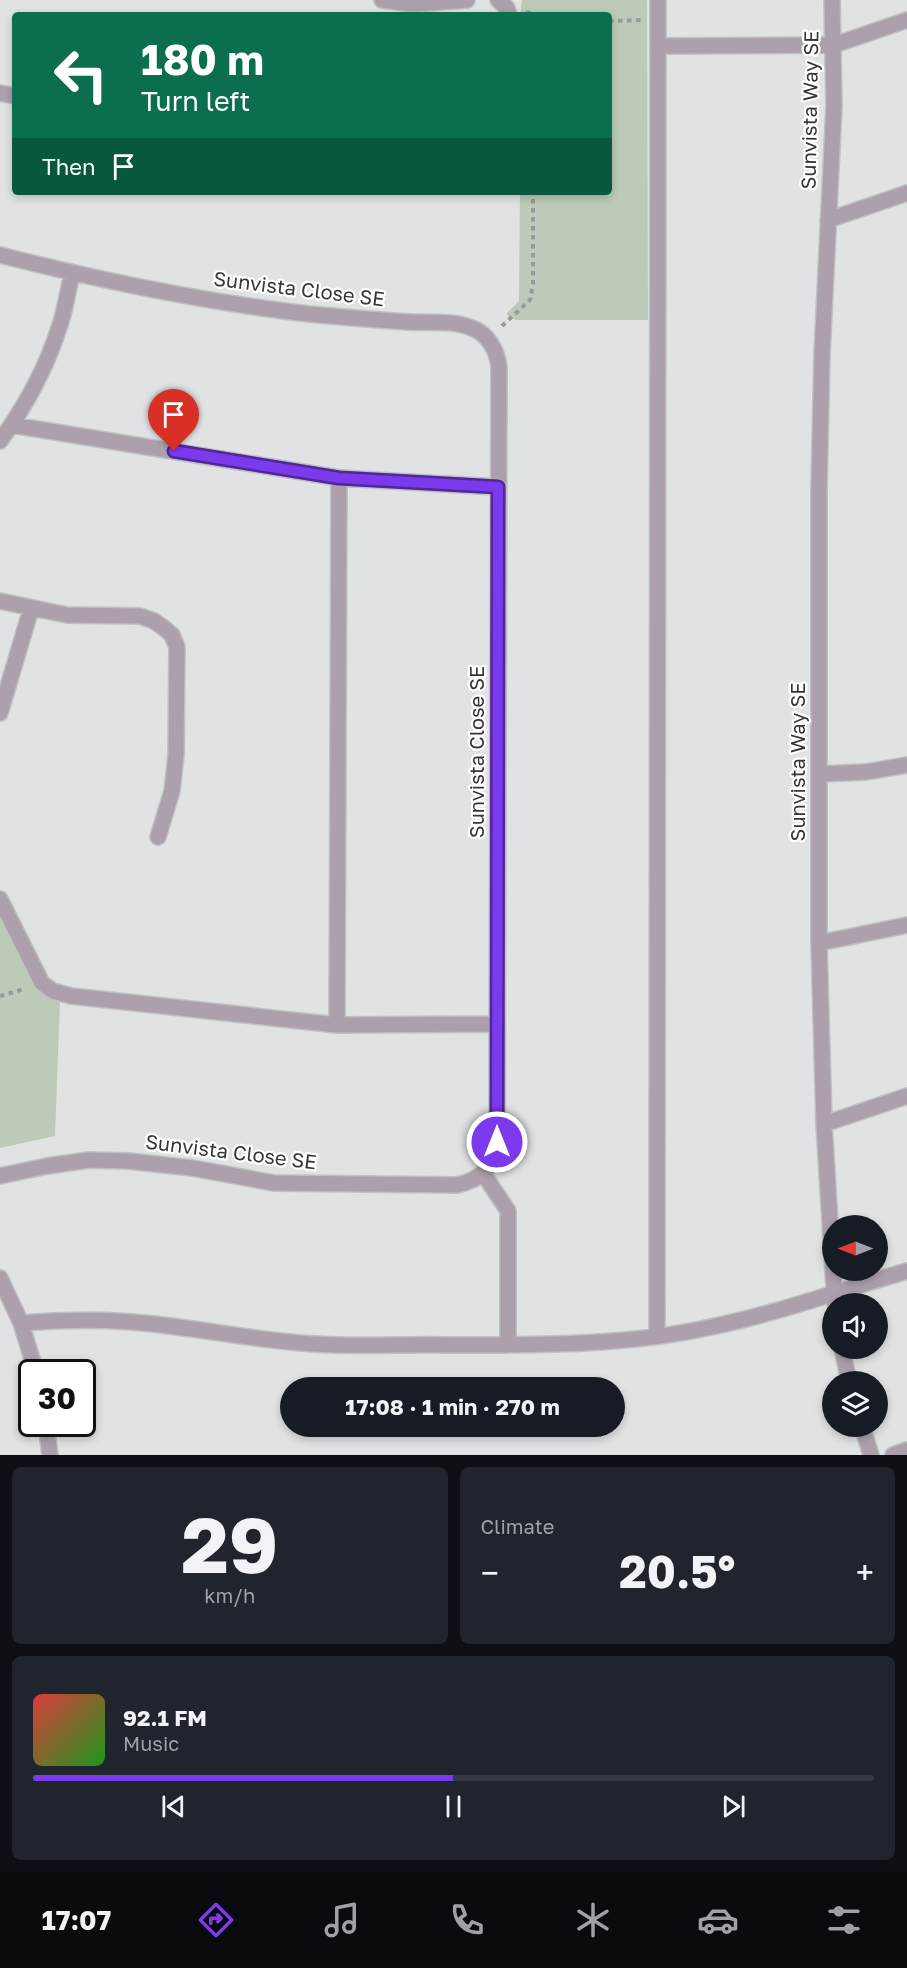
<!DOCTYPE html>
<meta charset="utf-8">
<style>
body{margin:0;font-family:"Golos Text",sans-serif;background:#20242c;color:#f1f3f6;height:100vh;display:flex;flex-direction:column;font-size:22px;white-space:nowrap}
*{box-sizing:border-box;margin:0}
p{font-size:20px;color:#9ea1a6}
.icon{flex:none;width:33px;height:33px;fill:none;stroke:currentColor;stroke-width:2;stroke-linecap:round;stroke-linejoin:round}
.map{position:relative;height:1455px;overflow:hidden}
.drawer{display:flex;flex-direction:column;gap:12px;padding:12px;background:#0d0f14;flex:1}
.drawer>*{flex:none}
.guide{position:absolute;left:12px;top:12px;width:600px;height:183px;border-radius:6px;box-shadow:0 3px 9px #0003;background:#0b6e4f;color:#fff;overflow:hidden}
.needle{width:39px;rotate:270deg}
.controls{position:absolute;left:822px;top:1215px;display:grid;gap:12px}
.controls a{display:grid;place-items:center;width:66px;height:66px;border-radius:50%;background:#171b24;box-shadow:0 3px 9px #0003;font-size:30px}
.speed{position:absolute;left:18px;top:1359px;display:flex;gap:12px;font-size:30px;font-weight:700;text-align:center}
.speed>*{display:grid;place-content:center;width:78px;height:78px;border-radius:50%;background:#171b24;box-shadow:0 3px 9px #0003;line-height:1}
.speed .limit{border:3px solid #111;border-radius:9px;background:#fff;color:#111}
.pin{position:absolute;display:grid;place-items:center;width:51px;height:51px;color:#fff;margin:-62px -26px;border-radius:50% 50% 50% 0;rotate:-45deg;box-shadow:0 0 6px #0007}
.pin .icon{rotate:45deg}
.me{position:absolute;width:66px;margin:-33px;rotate:0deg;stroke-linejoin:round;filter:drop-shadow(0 0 4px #0008)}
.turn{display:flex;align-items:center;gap:21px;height:126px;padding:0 30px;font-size:27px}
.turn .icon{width:78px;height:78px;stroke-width:2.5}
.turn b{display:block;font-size:42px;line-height:51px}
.then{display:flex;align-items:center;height:57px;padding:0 30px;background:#0003;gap:12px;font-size:22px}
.big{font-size:45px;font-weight:700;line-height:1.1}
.drawer .card{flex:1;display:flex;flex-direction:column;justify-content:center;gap:9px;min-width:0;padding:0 21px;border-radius:9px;background:#20242c}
.drawer .dial{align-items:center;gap:0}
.dial b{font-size:78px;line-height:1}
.song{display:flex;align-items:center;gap:18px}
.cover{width:72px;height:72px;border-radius:9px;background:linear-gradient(135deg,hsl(0 70% 55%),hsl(120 70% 35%))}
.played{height:6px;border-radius:3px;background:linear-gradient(90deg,#7c3aed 50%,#363941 50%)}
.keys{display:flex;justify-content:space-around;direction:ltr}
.heat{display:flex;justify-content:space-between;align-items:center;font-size:33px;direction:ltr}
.drawer .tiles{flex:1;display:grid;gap:12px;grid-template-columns:1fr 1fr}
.card:last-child{grid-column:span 2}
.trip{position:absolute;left:280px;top:1377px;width:345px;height:60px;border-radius:30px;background:#171b24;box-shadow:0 3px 9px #0003;font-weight:700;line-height:60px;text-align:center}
.dock{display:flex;height:96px;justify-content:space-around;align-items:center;background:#090b0e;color:#9ea1a6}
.dock .icon{width:42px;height:42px}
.dock .selected{color:#7c3aed}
.dock b{font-size:27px;color:#f1f3f6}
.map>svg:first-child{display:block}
</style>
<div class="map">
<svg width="907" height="1455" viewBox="0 0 907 1455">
<rect width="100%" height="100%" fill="#e1e2e4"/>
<path fill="#bccab7" d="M522,0H647L648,320H516L506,314L519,301L520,192H609V15H520Z
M0,917L31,980L44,992L60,1001L55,1136L0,1148Z"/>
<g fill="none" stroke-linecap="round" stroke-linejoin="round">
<defs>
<path id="minor" d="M382,0L413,4L467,0
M498,0L507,8L509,15
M832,0L834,106L822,354L819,489V943L824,1124L835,1304
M659,46L834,45L907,20
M0,93L15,96
M828,220L907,193
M0,255C102,281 204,302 309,314C342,317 375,320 409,322C429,323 453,320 472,328C488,334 497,350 499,367L497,1142C496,1167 479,1180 457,1185L274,1183L192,1168L128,1161L89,1160L47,1166L0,1176
M12,425L339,478L498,487
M0,441C25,407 46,368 59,328C65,311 68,291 72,273
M0,601L67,615L140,616L154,621L164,628L172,635L177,647L176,755L172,791L158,837
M0,713L31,609
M819,774L866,772L907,765
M0,899L42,983L53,991L71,996L337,1025L497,1024
M819,943L907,925
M337,1025L339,478
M824,1124L907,1096
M483,1173L508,1211V1345
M0,1278L21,1323L36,1372
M21,1323C70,1319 120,1319 170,1326C218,1332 265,1341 314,1344C359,1347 404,1344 449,1345C537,1345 625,1346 711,1327C778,1313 842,1290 907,1271
M657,1336L658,0
M842,1348L849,1382
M46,1424L50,1455
M862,1426L871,1455
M893,1455L907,1450"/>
</defs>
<use href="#minor" stroke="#bfc0c1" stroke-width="18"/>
<path stroke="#98999a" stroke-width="4" stroke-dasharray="4.5 4.5" stroke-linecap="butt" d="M526,12L537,15
M609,21L641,20
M502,326L530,300L533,284V192
M0,996L24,989"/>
<use href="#minor" stroke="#aca0ac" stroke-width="15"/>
</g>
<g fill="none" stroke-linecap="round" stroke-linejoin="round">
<defs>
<path id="route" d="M174,451L339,478L498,487L497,1142"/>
</defs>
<use href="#route" stroke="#51269a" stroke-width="15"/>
<use href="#route" stroke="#7c3aed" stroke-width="10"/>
</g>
<g text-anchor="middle" stroke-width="4.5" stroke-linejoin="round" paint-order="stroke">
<g font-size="20" fill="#353636" stroke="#fff">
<text transform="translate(810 110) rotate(-89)" y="7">Sunvista Way SE</text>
<text transform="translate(299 289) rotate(7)" y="7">Sunvista Close SE</text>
<text transform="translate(477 752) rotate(-90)" y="7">Sunvista Close SE</text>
<text transform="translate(798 762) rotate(-90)" y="7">Sunvista Way SE</text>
<text transform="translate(231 1152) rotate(7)" y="7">Sunvista Close SE</text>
</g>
</g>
</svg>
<div class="controls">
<a><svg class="needle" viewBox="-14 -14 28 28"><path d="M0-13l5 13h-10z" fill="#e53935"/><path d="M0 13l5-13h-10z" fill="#9ea1a6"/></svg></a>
<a><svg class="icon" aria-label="sound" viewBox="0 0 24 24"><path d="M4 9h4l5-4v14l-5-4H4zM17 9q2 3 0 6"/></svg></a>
<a><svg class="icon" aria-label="layers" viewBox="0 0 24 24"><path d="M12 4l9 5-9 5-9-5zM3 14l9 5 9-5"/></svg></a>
</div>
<div class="speed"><div class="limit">30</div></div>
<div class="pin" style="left:174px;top:451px;background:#d93025"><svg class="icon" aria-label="arrive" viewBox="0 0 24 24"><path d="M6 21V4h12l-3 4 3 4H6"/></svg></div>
<svg class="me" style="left:497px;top:1142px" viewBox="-20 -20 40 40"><circle r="17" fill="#7c3aed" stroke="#fff" stroke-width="3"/><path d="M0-11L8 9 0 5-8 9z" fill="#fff"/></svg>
<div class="trip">17:08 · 1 min · 270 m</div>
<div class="guide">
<div class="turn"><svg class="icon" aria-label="left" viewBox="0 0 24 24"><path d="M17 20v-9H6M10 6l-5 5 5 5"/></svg><div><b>180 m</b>Turn left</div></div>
<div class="then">Then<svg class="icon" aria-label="arrive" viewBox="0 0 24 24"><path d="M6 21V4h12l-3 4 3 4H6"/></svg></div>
</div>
</div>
<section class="drawer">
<div class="tiles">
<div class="card dial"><b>29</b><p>km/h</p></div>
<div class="card"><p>Climate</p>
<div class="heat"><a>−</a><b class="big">20.5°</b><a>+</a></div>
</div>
<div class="card">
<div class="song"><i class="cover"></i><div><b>92.1 FM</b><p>Music</p></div></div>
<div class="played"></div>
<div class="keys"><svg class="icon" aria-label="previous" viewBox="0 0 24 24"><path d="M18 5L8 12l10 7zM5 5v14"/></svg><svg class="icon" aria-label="pause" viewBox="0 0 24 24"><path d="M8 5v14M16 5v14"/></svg><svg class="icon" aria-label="next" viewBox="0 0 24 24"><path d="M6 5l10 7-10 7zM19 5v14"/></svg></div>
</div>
</div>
</section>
<nav class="dock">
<b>17:07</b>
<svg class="icon selected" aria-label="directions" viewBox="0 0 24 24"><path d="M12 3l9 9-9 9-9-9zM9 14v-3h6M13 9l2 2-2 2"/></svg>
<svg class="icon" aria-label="music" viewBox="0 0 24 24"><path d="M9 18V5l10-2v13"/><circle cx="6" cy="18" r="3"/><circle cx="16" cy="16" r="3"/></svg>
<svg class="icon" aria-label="phone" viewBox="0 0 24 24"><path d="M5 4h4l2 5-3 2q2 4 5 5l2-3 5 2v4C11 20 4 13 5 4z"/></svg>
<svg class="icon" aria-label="climate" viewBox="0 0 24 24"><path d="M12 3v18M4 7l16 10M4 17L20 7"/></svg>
<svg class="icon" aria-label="car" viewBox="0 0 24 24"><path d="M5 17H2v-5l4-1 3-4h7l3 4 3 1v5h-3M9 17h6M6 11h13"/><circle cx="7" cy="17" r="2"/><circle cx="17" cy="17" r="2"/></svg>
<svg class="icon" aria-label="filters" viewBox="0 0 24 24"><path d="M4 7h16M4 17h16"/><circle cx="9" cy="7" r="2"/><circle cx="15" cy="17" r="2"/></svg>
</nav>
